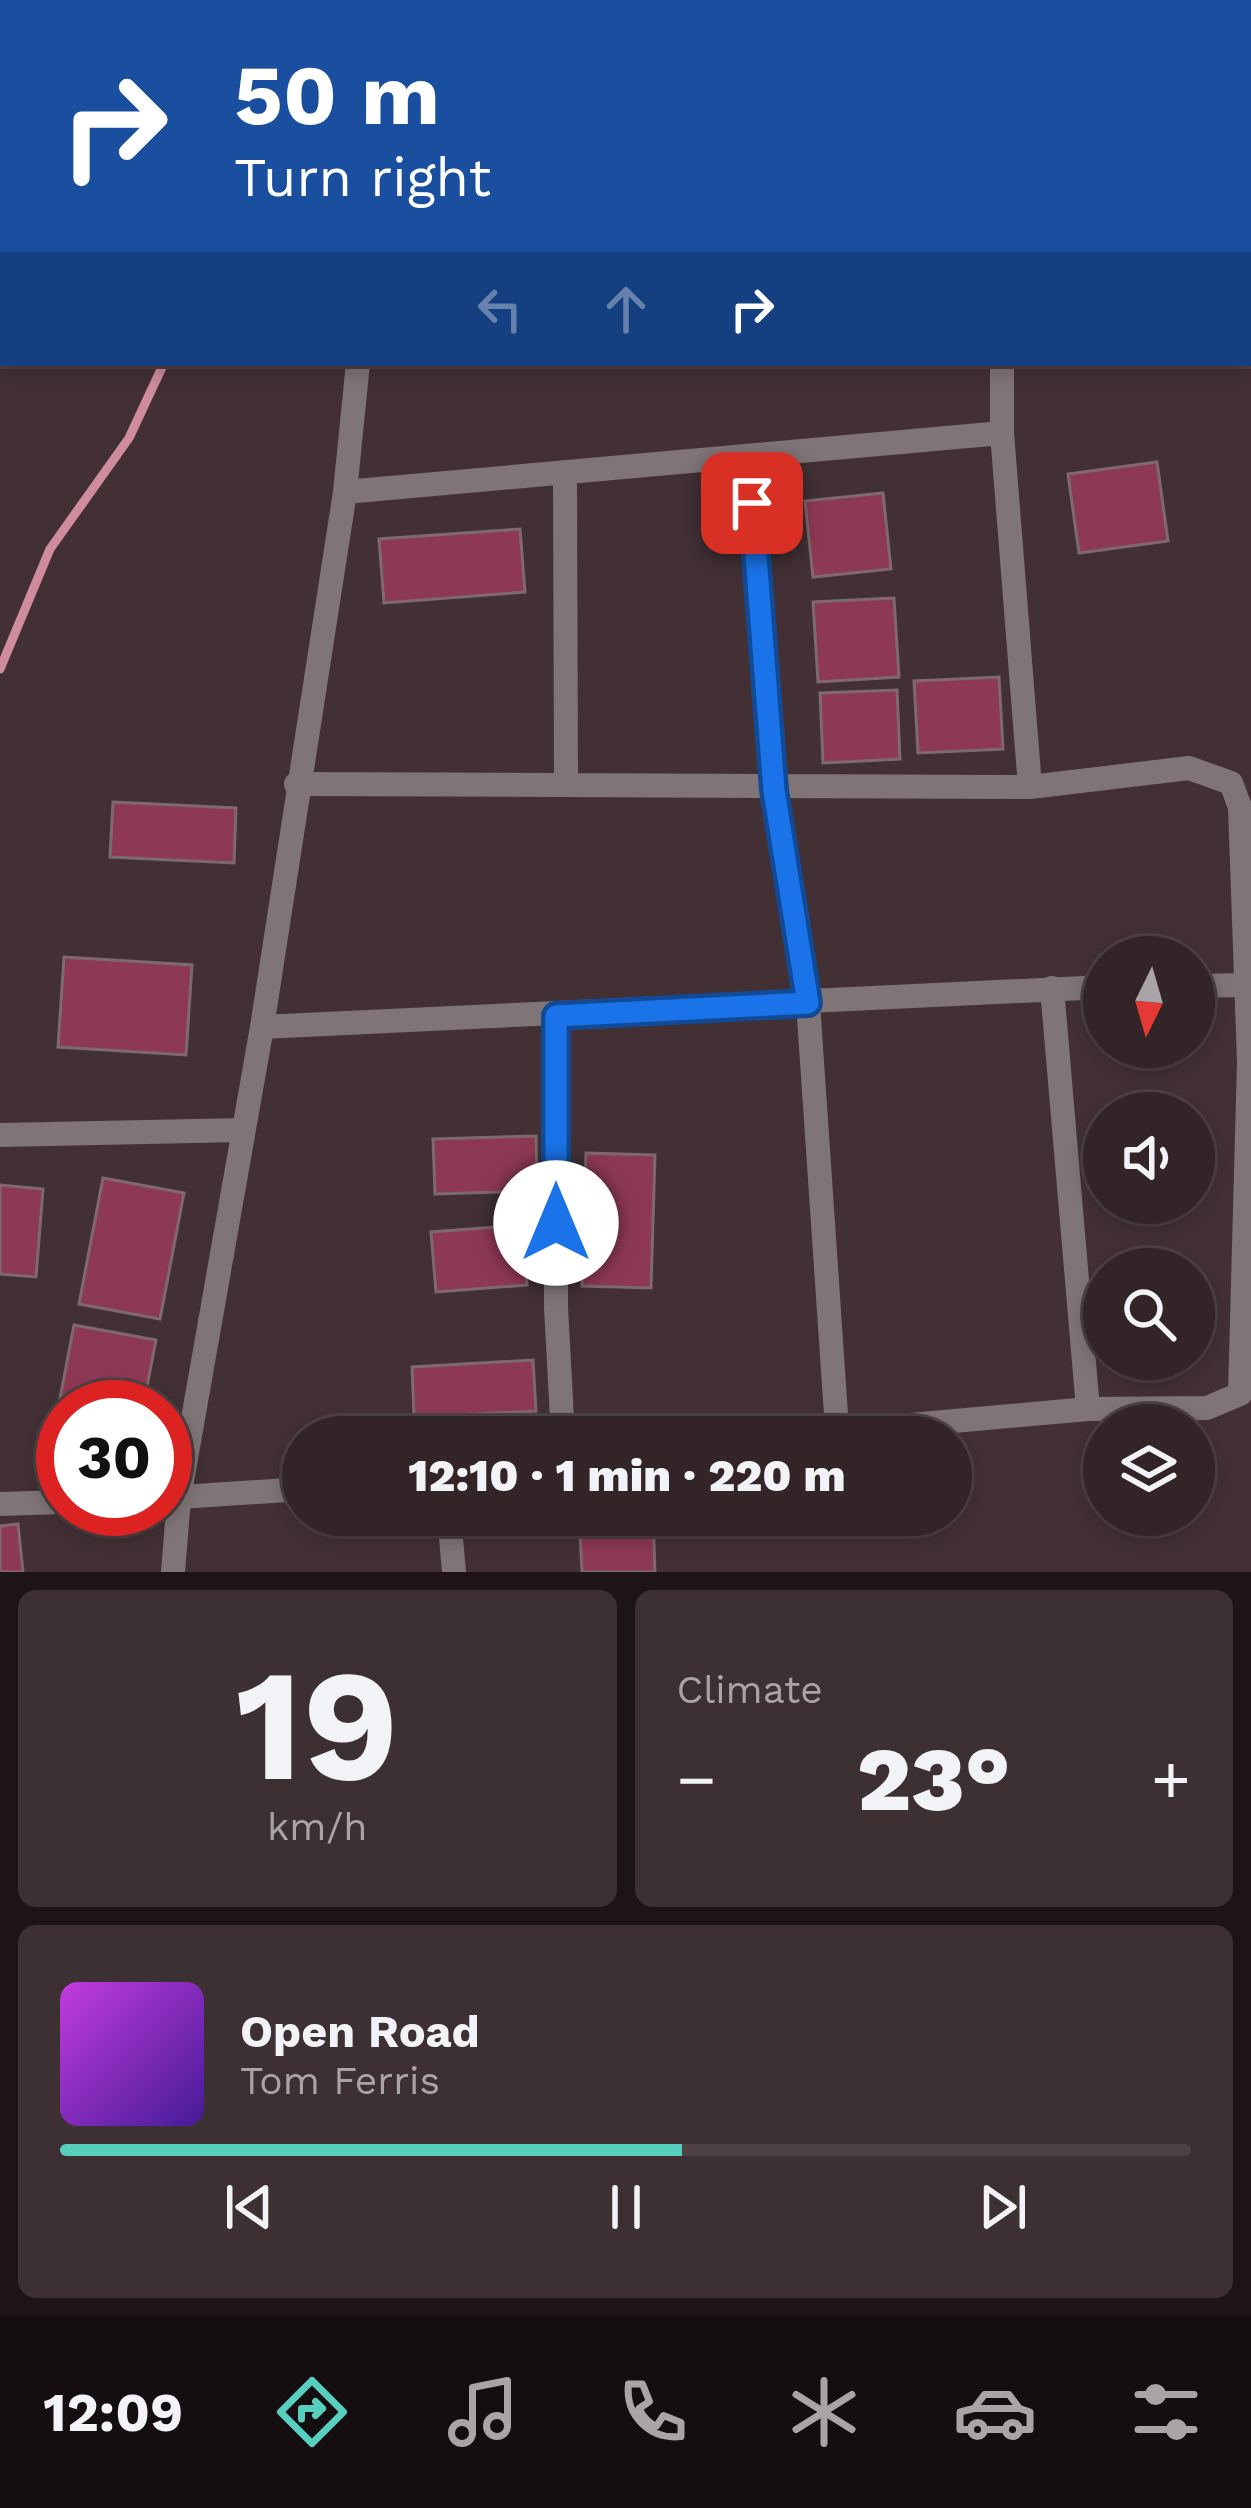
<!DOCTYPE html>
<meta charset="utf-8">
<style>
body{margin:0;font-family:"Work Sans",sans-serif;background:#3d3033;color:#f1f3f6;height:100vh;display:flex;flex-direction:column;font-size:45px;white-space:nowrap}
*{box-sizing:border-box;margin:0}
p{font-size:39px;color:#a8a4a7}
.icon{flex:none;width:66px;height:66px;fill:none;stroke:currentColor;stroke-width:2;stroke-linecap:round;stroke-linejoin:round}
.map{position:relative;height:1572px;overflow:hidden}
.drawer{display:flex;flex-direction:column;gap:18px;padding:18px;background:#1c1415;flex:1}
.drawer>*{flex:none}
.banner{position:absolute;left:0px;top:0px;width:1251px;height:366px;box-shadow:0 6px 18px #0003,0 0 0 3px #4d4144;background:#1a4fa0;color:#fff;overflow:hidden}
.needle{width:78px;rotate:185deg}
.buttons{position:absolute;left:1083px;top:936px;display:grid;gap:24px}
.buttons a{display:grid;place-items:center;width:132px;height:132px;border-radius:50%;background:#322427;box-shadow:0 6px 18px #0003,0 0 0 3px #4d4144;font-size:60px}
.speed{position:absolute;left:36px;top:1380px;display:flex;gap:24px;font-size:60px;font-weight:700;text-align:center}
.speed>*{display:grid;place-content:center;width:156px;height:156px;border-radius:50%;background:#322427;box-shadow:0 6px 18px #0003,0 0 0 3px #4d4144;line-height:1}
.speed .limit{border:18px solid #d22;background:#fff;color:#111}
.pin{position:absolute;display:grid;place-items:center;width:102px;height:102px;color:#fff;margin:-51px;border-radius:24px;box-shadow:0 6px 18px #0006}
.me{position:absolute;width:132px;margin:-66px;rotate:0deg;stroke-linejoin:round;filter:drop-shadow(0 0 9px #0008)}
.turn{display:flex;align-items:center;gap:42px;height:252px;padding:0 36px;font-size:54px}
.turn .icon{width:156px;height:156px;stroke-width:2.5}
.turn b{display:block;font-size:84px;line-height:102px}
.lanes{display:flex;align-items:center;height:114px;padding:0 36px;background:#0003;justify-content:center;gap:60px;direction:ltr}
.lanes .off{opacity:.35}
.big{font-size:90px;font-weight:800;line-height:1.1}
.drawer .widget{flex:1;display:flex;flex-direction:column;justify-content:center;gap:18px;min-width:0;padding:0 42px;border-radius:18px;background:#3d3033}
.drawer .dial{align-items:center;gap:0}
.dial b{font-size:156px;line-height:1}
.song{display:flex;align-items:center;gap:36px}
.cover{width:144px;height:144px;border-radius:18px;background:linear-gradient(135deg,hsl(290 70% 55%),hsl(260 70% 35%))}
.played{height:12px;border-radius:6px;background:linear-gradient(90deg,#58cebf 55%,#4d4144 55%)}
.keys{display:flex;justify-content:space-around;direction:ltr}
.heat{display:flex;justify-content:space-between;align-items:center;font-size:66px;direction:ltr}
.drawer .tiles{flex:1;display:grid;gap:18px;grid-template-columns:1fr 1fr}
.widget:last-child{grid-column:span 2}
.trip{position:absolute;left:282px;top:1416px;width:690px;height:120px;border-radius:60px;background:#322427;box-shadow:0 6px 18px #0003,0 0 0 3px #4d4144;font-weight:800;line-height:120px;text-align:center}
.dock{display:flex;height:192px;justify-content:space-around;align-items:center;background:#140e10;color:#a8a4a7}
.dock .icon{width:84px;height:84px}
.dock .selected{color:#58cebf}
.dock b{font-size:54px;color:#f1f3f6}
.map>svg:first-child{display:block}
</style>
<div class="map">
<svg width="1251" height="1572" viewBox="0 0 1251 1572">
<rect width="100%" height="100%" fill="#423034"/>
<g fill="none" stroke-linecap="round" stroke-linejoin="round">
<path stroke="#cf8c9d" stroke-width="9" d="M126,0L127,3
M0,669L50,549L129,438L164,363"/>
</g>
<path fill="#8e3953" stroke="#7e696d" stroke-width="3" d="M1157,462L1168,541L1079,553L1068,474Z
M883,493L891,569L813,577L805,501Z
M520,529L525,592L384,603L379,539Z
M894,598L899,677L818,682L813,602Z
M999,677L1003,749L918,753L914,681Z
M897,690L900,759L823,763L820,693Z
M113,802L236,808L234,863L110,857Z
M64,957L192,965L186,1055L58,1047Z
M536,1136L537,1191L435,1194L433,1139Z
M586,1153L655,1155L651,1288L582,1286Z
M103,1178L184,1193L160,1319L79,1304Z
M0,1185L43,1189L36,1277L0,1274Z
M523,1225L527,1285L436,1292L431,1232Z
M74,1325L156,1340L143,1407H63V1453L50,1451Z
M533,1360L536,1411L414,1417L412,1367Z
M579,1515H653L655,1572H582Z
M18,1524L23,1572H0V1526Z"/>
<g fill="none" stroke-linecap="round" stroke-linejoin="round">
<path stroke="#7f7577" stroke-width="24" d="M273,3L281,0
M436,3L437,0
M721,3V0
M905,3V0
M1018,3V0
M1158,3L1171,0
M0,116L3,114
M1002,363V433L1030,787
M748,456L774,790L808,1003L837,1429
M565,472L566,785
M345,492L1002,433
M296,784L1030,787L1189,768L1231,783L1240,807L1249,1062L1240,1394L1207,1408L1088,1409L776,1437
M1194,986L1244,985
M1052,988L1088,1409
M556,1016V1307L563,1437
M262,1027L1104,987
M0,1135L243,1130
M165,1498L303,1489
M0,1504L63,1502
M449,1515L454,1572"/>
<path stroke="#7f7577" stroke-width="24" d="M311,0L312,3
M173,1572L179,1498L262,1027L345,492L358,363"/>
</g>
<g fill="none" stroke-linecap="round" stroke-linejoin="round">
<defs>
<path id="route" d="M556,1223V1016L808,1003L774,790L752,503"/>
</defs>
<use href="#route" stroke="#114b97" stroke-width="30"/>
<use href="#route" stroke="#1a73e8" stroke-width="21"/>
</g>
</svg>
<div class="buttons">
<a><svg class="needle" viewBox="-14 -14 28 28"><path d="M0-13l5 13h-10z" fill="#e53935"/><path d="M0 13l5-13h-10z" fill="#a8a4a7"/></svg></a>
<a><svg class="icon" aria-label="sound" viewBox="0 0 24 24"><path d="M4 9h4l5-4v14l-5-4H4zM17 9q2 3 0 6"/></svg></a>
<a><svg class="icon" aria-label="search" viewBox="0 0 24 24"><circle cx="10" cy="10" r="6"/><path d="M15 15l6 6"/></svg></a>
<a><svg class="icon" aria-label="layers" viewBox="0 0 24 24"><path d="M12 4l9 5-9 5-9-5zM3 14l9 5 9-5"/></svg></a>
</div>
<div class="speed"><div class="limit">30</div></div>
<div class="pin" style="left:752px;top:503px;background:#d93025"><svg class="icon" aria-label="arrive" viewBox="0 0 24 24"><path d="M6 21V4h12l-3 4 3 4H6"/></svg></div>
<svg class="me" style="left:556px;top:1223px" viewBox="-20 -20 40 40"><circle r="19" fill="#fff"/><path d="M0-13L10 11 0 6-10 11z" fill="#1a73e8"/></svg>
<div class="trip">12:10 · 1 min · 220 m</div>
<div class="banner">
<div class="turn"><svg class="icon" aria-label="right" viewBox="0 0 24 24"><path d="M7 20v-9h11M14 6l5 5-5 5"/></svg><div><b>50 m</b>Turn right</div></div>
<div class="lanes"><svg class="icon off" aria-label="left" viewBox="0 0 24 24"><path d="M17 20v-9H6M10 6l-5 5 5 5"/></svg><svg class="icon off" aria-label="ahead" viewBox="0 0 24 24"><path d="M12 20V5M6 11l6-6 6 6"/></svg><svg class="icon" aria-label="right" viewBox="0 0 24 24"><path d="M7 20v-9h11M14 6l5 5-5 5"/></svg></div>
</div>
</div>
<section class="drawer">
<div class="tiles">
<div class="widget dial"><b>19</b><p>km/h</p></div>
<div class="widget"><p>Climate</p>
<div class="heat"><a>−</a><b class="big">23°</b><a>+</a></div>
</div>
<div class="widget">
<div class="song"><i class="cover"></i><div><b>Open Road</b><p>Tom Ferris</p></div></div>
<div class="played"></div>
<div class="keys"><svg class="icon" aria-label="previous" viewBox="0 0 24 24"><path d="M18 5L8 12l10 7zM5 5v14"/></svg><svg class="icon" aria-label="pause" viewBox="0 0 24 24"><path d="M8 5v14M16 5v14"/></svg><svg class="icon" aria-label="next" viewBox="0 0 24 24"><path d="M6 5l10 7-10 7zM19 5v14"/></svg></div>
</div>
</div>
</section>
<nav class="dock">
<b>12:09</b>
<svg class="icon selected" aria-label="directions" viewBox="0 0 24 24"><path d="M12 3l9 9-9 9-9-9zM9 14v-3h6M13 9l2 2-2 2"/></svg>
<svg class="icon" aria-label="music" viewBox="0 0 24 24"><path d="M9 18V5l10-2v13"/><circle cx="6" cy="18" r="3"/><circle cx="16" cy="16" r="3"/></svg>
<svg class="icon" aria-label="phone" viewBox="0 0 24 24"><path d="M5 4h4l2 5-3 2q2 4 5 5l2-3 5 2v4C11 20 4 13 5 4z"/></svg>
<svg class="icon" aria-label="climate" viewBox="0 0 24 24"><path d="M12 3v18M4 7l16 10M4 17L20 7"/></svg>
<svg class="icon" aria-label="car" viewBox="0 0 24 24"><path d="M5 17H2v-5l4-1 3-4h7l3 4 3 1v5h-3M9 17h6M6 11h13"/><circle cx="7" cy="17" r="2"/><circle cx="17" cy="17" r="2"/></svg>
<svg class="icon" aria-label="filters" viewBox="0 0 24 24"><path d="M4 7h16M4 17h16"/><circle cx="9" cy="7" r="2"/><circle cx="15" cy="17" r="2"/></svg>
</nav>
